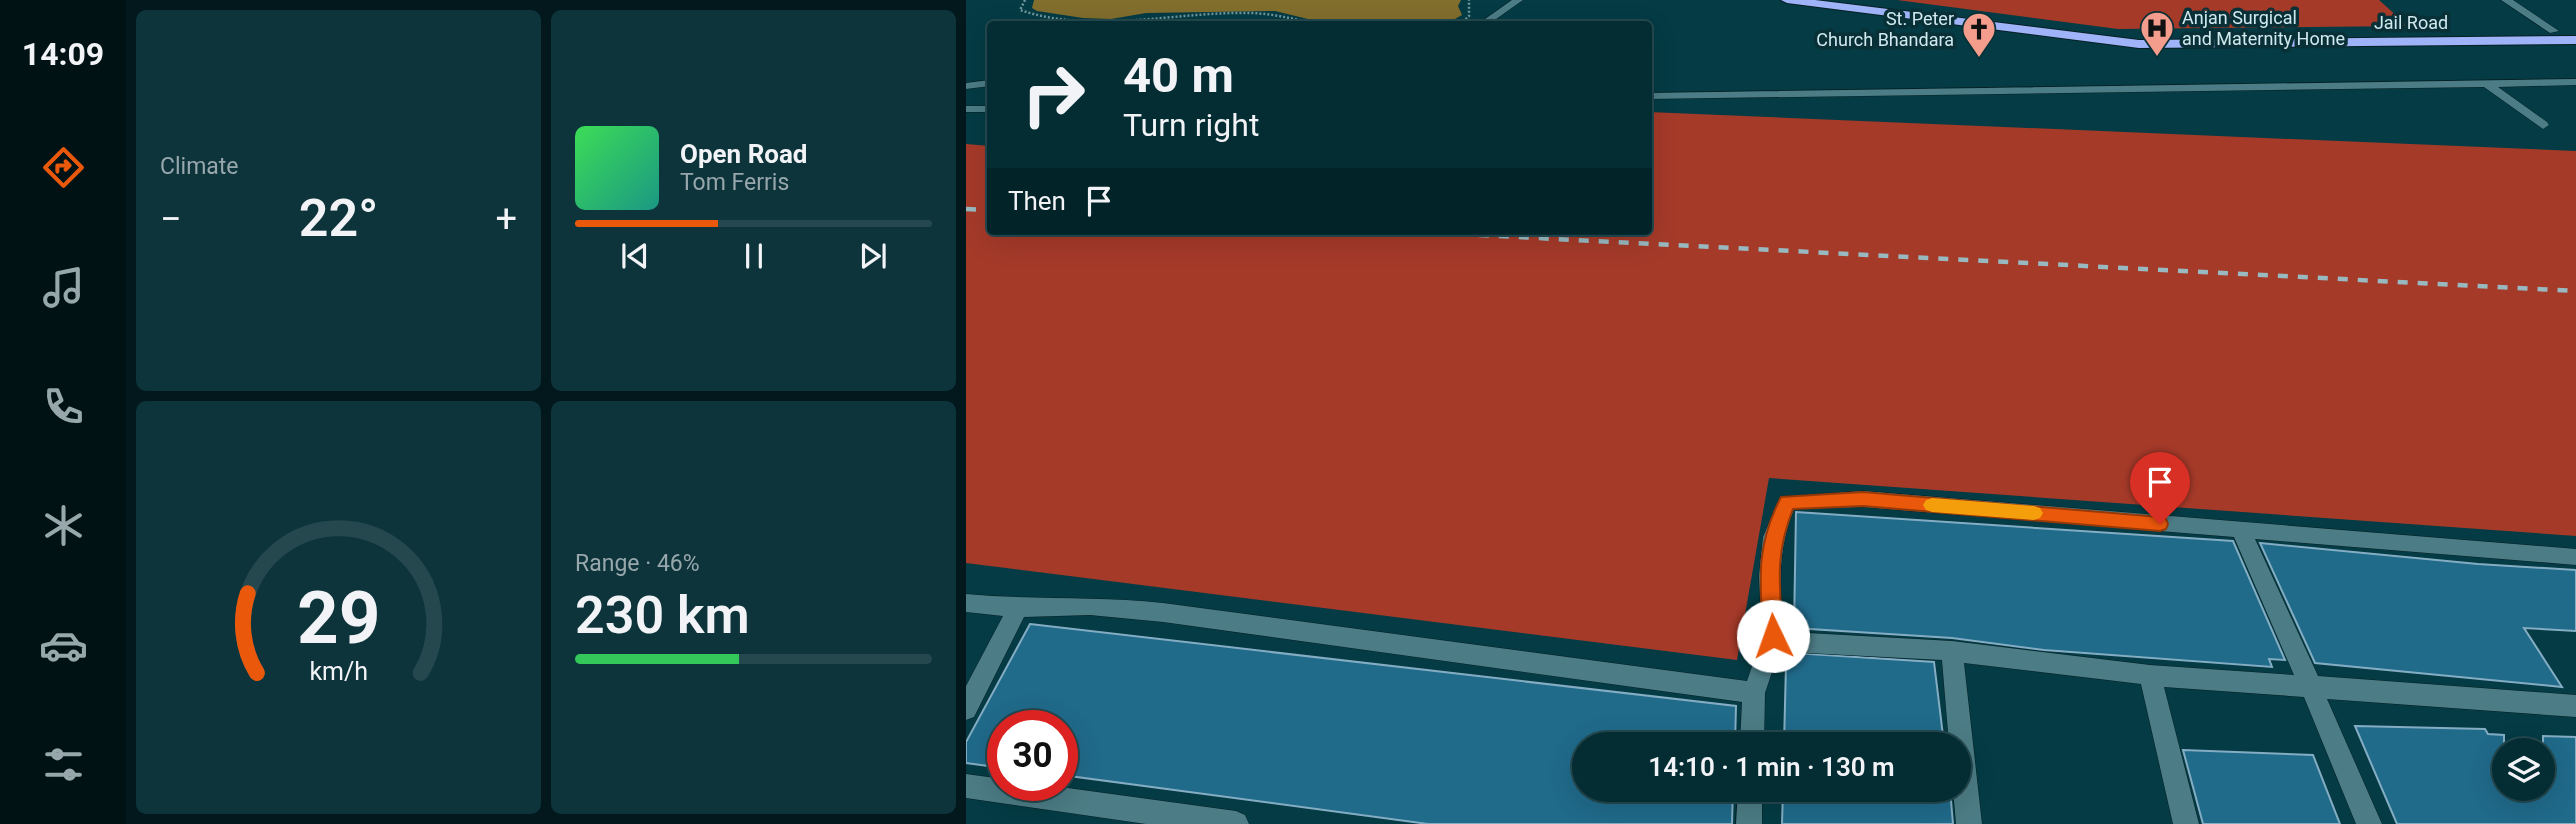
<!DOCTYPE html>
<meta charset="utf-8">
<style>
body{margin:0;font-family:Roboto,sans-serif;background:#0d343b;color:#f1f3f6;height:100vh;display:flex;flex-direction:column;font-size:26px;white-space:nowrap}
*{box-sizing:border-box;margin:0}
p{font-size:23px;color:#97a7ac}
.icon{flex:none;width:38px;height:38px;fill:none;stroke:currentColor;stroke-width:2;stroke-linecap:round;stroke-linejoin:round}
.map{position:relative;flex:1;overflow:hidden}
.details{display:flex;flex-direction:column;gap:10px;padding:10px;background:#02181c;width:840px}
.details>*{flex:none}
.banner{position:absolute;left:21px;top:21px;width:665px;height:214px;border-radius:7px;box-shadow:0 7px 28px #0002,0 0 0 2px #24484e;background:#032c33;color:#f1f3f6;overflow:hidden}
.tools{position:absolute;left:1526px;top:738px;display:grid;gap:14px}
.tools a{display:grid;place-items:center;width:63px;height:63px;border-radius:50%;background:#032c33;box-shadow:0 7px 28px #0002,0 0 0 2px #24484e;font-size:35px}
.speed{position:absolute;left:21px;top:710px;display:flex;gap:14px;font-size:35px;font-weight:700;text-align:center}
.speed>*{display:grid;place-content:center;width:91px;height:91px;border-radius:50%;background:#032c33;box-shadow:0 7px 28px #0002,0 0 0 2px #24484e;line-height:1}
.speed .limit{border:10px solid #d22;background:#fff;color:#111}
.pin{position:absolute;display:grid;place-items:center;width:60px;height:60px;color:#fff;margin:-72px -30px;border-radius:50% 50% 50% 0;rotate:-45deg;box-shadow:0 0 7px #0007}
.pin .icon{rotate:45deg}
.me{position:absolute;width:77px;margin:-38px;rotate:357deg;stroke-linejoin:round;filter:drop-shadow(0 0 5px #0008)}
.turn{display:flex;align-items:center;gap:24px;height:147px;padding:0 21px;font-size:32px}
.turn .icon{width:91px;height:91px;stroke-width:2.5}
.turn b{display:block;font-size:49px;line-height:60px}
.then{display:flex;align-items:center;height:66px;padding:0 21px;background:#0003;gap:14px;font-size:26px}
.big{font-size:52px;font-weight:600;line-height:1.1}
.details .tile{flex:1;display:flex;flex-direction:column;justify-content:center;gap:10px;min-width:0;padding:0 24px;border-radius:10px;background:#0d343b}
.details .dial{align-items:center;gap:0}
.dial svg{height:182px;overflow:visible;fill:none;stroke:#24484e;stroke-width:7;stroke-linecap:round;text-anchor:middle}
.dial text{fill:#f1f3f6;stroke:none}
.song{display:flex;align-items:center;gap:21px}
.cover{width:84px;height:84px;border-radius:10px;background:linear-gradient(135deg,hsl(130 70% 55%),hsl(170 70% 35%))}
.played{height:7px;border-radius:4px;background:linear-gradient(90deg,#ea580c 40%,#24484e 40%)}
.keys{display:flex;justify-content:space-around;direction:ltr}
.heat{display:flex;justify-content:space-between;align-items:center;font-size:38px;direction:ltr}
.charge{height:10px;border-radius:5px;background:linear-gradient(90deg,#34c759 46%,#24484e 0)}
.details .tiles{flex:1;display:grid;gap:10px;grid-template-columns:repeat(2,1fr)}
.trip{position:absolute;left:606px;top:732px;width:399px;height:70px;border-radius:35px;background:#032c33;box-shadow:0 7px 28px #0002,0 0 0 2px #24484e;font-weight:600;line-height:70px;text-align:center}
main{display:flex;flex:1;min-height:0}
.dock{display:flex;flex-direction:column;width:126px;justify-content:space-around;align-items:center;background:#011214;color:#97a7ac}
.dock .icon{width:49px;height:49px}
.dock .current{color:#ea580c}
.dock b{font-size:32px;color:#f1f3f6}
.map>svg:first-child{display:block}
</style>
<main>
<nav class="dock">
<b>14:09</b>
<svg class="icon current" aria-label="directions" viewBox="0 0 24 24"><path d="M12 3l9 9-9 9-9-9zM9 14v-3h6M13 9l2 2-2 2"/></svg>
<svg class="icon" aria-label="music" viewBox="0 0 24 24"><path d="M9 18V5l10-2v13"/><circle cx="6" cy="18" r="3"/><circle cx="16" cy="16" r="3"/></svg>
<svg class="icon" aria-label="phone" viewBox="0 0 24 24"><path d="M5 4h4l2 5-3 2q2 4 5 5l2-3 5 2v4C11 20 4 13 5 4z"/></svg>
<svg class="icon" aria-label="climate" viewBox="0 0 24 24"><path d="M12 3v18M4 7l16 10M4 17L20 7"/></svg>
<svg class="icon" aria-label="car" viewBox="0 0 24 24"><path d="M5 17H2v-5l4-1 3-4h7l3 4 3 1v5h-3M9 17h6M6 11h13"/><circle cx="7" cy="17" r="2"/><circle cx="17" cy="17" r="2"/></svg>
<svg class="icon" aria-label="filters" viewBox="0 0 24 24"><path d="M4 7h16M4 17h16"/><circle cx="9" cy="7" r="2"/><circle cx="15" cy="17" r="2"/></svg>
</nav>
<section class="details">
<div class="tiles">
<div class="tile"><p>Climate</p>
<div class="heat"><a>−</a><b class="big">22°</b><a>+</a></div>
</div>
<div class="tile">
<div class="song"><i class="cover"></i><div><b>Open Road</b><p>Tom Ferris</p></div></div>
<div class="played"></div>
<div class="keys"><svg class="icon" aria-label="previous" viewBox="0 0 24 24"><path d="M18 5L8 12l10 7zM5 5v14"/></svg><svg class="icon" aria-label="pause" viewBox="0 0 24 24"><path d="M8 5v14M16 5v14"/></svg><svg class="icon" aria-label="next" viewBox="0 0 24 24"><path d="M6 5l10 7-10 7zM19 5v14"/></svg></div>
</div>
<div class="tile dial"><svg viewBox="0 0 100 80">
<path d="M14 69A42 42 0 1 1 86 69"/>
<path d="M14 69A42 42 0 0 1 10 34" stroke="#ea580c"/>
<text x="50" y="56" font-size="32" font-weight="700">29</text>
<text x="50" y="72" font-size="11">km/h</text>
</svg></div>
<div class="tile"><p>Range · 46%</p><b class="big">230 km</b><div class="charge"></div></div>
</div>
</section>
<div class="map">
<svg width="1610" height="824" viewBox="0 0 1610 824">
<rect width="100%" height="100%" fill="#043b44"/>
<path fill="#a53a29" d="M931,0H1413L1442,26L1152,29Z
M683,112L1610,151V536L803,478L771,660L0,563V144L24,146V231H682Z"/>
<path fill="#826e2d" d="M68,0H495L492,6L496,15L480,24H379L350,21L309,11L180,13L145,19L117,18L71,11L66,8Z"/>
<path fill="#206a8a" stroke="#84adc3" stroke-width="2" d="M830,512L1267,541L1319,660L1303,659L1306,667L1078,650L986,638L828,628Z
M1294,543L1512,564L1610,570V631L1558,628L1596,687L1349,663Z
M64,624L770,706L769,744H618V789H767L766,824H462L96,775V726H37V768L0,763V742Z
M828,653L968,662L978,744H818L820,665L827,666Z
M1389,726L1519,729L1522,734L1538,735V789H1577V736L1610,737V824H1431Z
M1217,750L1347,755L1374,824H1237Z
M817,789H984L987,824H816Z"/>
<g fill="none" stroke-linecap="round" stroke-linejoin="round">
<defs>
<path id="minor" d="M546,0H557L523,24H512Z
M1535,0H1547L1593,31L1584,33Z
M1610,79V85L1532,87L1581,122L1583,125L1577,129L1518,87L682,99V93Z
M24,80V86L0,89V83Z
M0,106H24V112H0Z
M897,491L1610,549V565L1289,539L1352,676L1610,695V717L1361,699L1416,824H1390L1338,697L1198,687L1233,824H1207L1175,684L998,663L1016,824H990L987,789H992V744H983L976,660L842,653L814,648L799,693L798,744H774L776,702L197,622L124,615L58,617L8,717L0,720V686L37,616L0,612V594C66,600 131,596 197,603L781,681L796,637L793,576L797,537L814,497ZM897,507L1268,537L1328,675L1184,665L986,641L842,633L817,629C814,584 811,552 828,509Z
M0,774L37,779V786H87L270,811L279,815L283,824H180L0,798Z
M772,789H796V824H770Z"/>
<path id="highway" d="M815,0H849L1173,40L1610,36V44L1173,48L821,3Z"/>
</defs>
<use href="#minor" stroke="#062025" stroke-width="1"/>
<use href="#highway" stroke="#062025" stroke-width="2"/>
<path stroke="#6f969d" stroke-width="2.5" stroke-dasharray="2 2" stroke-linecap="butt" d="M59,0L54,10C128,35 210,11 286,13C308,14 329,19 350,24
M489,24L497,22L503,16V0"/>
<use href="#minor" fill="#4c7c85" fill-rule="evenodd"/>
<use href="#highway" fill="#9fb3f9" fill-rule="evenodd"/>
<path stroke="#98b9c0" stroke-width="4.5" stroke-dasharray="10 10" stroke-linecap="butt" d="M0,209L24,210
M433,231L1610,291"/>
</g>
<path fill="#ea580c" stroke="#983908" stroke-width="2" d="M897,492L1194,517L1200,519L1202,524L1200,529L1194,531L897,506L827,509C808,556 814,587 817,636L814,643L807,645L800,643L797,636C794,582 789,547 815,497Z"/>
<path fill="#f59e0b" d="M966,498L1068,506L1074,508L1077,513L1074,518L1068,520L966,512L960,510L957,505L960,500Z"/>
<defs>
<symbol id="hospital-pin" viewBox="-11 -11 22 30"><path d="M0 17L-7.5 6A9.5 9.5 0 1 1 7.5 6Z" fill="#f49d8c" stroke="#093037"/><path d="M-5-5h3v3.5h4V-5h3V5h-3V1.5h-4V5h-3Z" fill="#111"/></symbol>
<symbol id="church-pin" viewBox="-11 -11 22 30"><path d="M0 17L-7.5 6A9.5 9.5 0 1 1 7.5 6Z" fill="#f49d8c" stroke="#093037"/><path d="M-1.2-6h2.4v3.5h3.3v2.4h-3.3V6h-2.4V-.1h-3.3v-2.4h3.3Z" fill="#111"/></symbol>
</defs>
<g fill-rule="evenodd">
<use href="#hospital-pin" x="1172" y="9" width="38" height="52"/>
<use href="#church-pin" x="994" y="10" width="38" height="52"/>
</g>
<g text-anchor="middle" stroke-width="7" stroke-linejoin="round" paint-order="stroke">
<g font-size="18" fill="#d0e9ee" stroke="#093037" text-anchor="start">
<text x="1216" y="24">Anjan Surgical<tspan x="1216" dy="21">and Maternity Home</tspan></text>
<text x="988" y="25" text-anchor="end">St. Peter<tspan x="988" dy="21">Church Bhandara</tspan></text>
</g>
<g font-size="18" fill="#d0e9ee" stroke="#093037">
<text x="1445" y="29">Jail Road</text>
</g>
</g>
</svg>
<div class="tools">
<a><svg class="icon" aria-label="layers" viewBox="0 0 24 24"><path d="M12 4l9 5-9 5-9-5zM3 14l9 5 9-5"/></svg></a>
</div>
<div class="speed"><div class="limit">30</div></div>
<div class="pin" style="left:1194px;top:524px;background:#d93025"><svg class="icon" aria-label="arrive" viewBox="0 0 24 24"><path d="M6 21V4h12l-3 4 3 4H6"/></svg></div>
<svg class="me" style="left:807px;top:636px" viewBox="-20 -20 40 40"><circle r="19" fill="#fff"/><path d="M0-13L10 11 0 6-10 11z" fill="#ea580c"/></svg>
<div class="trip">14:10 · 1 min · 130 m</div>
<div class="banner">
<div class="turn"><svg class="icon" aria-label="right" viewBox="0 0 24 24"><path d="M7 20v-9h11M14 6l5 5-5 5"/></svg><div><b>40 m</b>Turn right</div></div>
<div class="then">Then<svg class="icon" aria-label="arrive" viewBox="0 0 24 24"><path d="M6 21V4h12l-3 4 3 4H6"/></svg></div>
</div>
</div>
</main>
